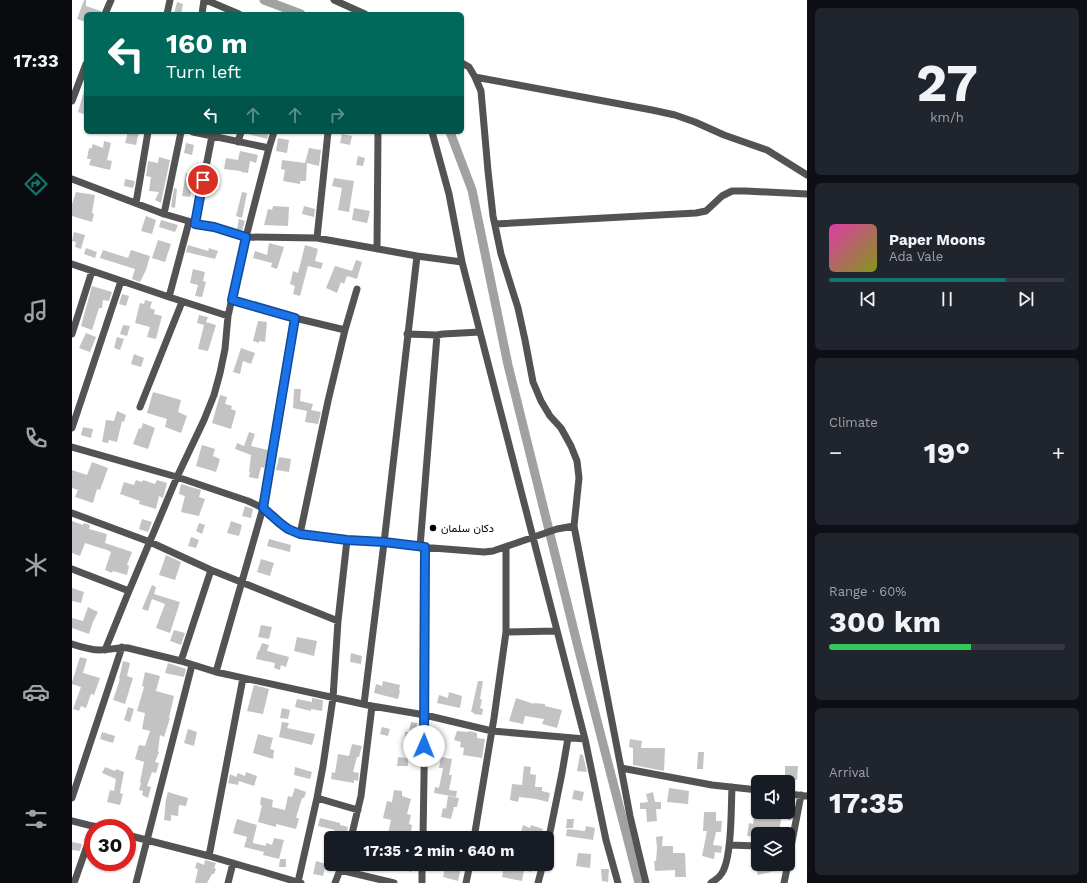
<!DOCTYPE html>
<meta charset="utf-8">
<style>
body{margin:0;font-family:"Work Sans",Vazirmatn,sans-serif;background:#20242c;color:#f1f3f6;height:100vh;display:flex;flex-direction:column;font-size:15px;white-space:nowrap}
*{box-sizing:border-box;margin:0}
p{font-size:13px;color:#9ea1a6}
.icon{flex:none;width:22px;height:22px;fill:none;stroke:currentColor;stroke-width:2;stroke-linecap:round;stroke-linejoin:round}
.map{position:relative;flex:1;overflow:hidden}
.details{display:flex;flex-direction:column;gap:8px;padding:8px;background:#0d0f14;width:280px}
.details>*{flex:none}
.hud{position:absolute;left:12px;top:12px;width:380px;height:122px;border-radius:6px;box-shadow:0 1px 3px #0004;background:#00695c;color:#fff;overflow:hidden}
.buttons{position:absolute;left:679px;top:775px;display:grid;gap:8px}
.buttons a{display:grid;place-items:center;width:44px;height:44px;border-radius:6px;background:#171b24;box-shadow:0 1px 3px #0004;font-size:20px}
.speed{position:absolute;left:12px;top:819px;display:flex;gap:8px;font-size:20px;font-weight:700;text-align:center}
.speed>*{display:grid;place-content:center;width:52px;height:52px;border-radius:50%;background:#171b24;box-shadow:0 1px 3px #0004;line-height:1}
.speed .limit{border:6px solid #d22;background:#fff;color:#111}
.pin{position:absolute;display:grid;place-items:center;width:34px;height:34px;color:#fff;margin:-17px;border:2px solid #fff;border-radius:50%;box-shadow:0 1px 4px #0007}
.me{position:absolute;width:44px;margin:-22px;rotate:1deg;stroke-linejoin:round;filter:drop-shadow(0 0 3px #0008)}
.turn{display:flex;align-items:center;gap:14px;height:84px;padding:0 16px;font-size:18px}
.turn .icon{width:52px;height:52px;stroke-width:2.5}
.turn b{display:block;font-size:28px;line-height:34px}
.lanes{display:flex;align-items:center;height:38px;padding:0 16px;background:#0003;justify-content:center;gap:20px;direction:ltr}
.lanes .off{opacity:.35}
.big{font-size:30px;font-weight:700;line-height:1.1}
.details .widget{flex:1;display:flex;flex-direction:column;justify-content:center;gap:6px;min-width:0;padding:0 14px;border-radius:6px;background:#20242c}
.details .dial{align-items:center;gap:0}
.dial b{font-size:52px;line-height:1}
.song{display:flex;align-items:center;gap:12px}
.cover{width:48px;height:48px;border-radius:6px;background:linear-gradient(135deg,hsl(320 70% 55%),hsl(70 70% 35%))}
.played{height:4px;border-radius:2px;background:linear-gradient(90deg,#0f766e 75%,#363941 75%)}
.keys{display:flex;justify-content:space-around;direction:ltr}
.heat{display:flex;justify-content:space-between;align-items:center;font-size:22px;direction:ltr}
.charge{height:6px;border-radius:3px;background:linear-gradient(90deg,#34c759 60%,#363941 0)}
.trip{position:absolute;left:252px;top:831px;width:230px;height:40px;border-radius:6px;background:#171b24;box-shadow:0 1px 3px #0004;font-weight:700;line-height:40px;text-align:center}
main{display:flex;flex:1;min-height:0}
.tab-bar{display:flex;flex-direction:column;width:72px;justify-content:space-around;align-items:center;background:#090b0e;color:#9ea1a6}
.tab-bar .icon{width:28px;height:28px}
.tab-bar .on{color:#0f766e}
.tab-bar b{font-size:18px;color:#f1f3f6}
.map>svg:first-child{display:block}
</style>
<main>
<nav class="tab-bar">
<b>17:33</b>
<svg class="icon on" aria-label="directions" viewBox="0 0 24 24"><path d="M12 3l9 9-9 9-9-9zM9 14v-3h6M13 9l2 2-2 2"/></svg>
<svg class="icon" aria-label="music" viewBox="0 0 24 24"><path d="M9 18V5l10-2v13"/><circle cx="6" cy="18" r="3"/><circle cx="16" cy="16" r="3"/></svg>
<svg class="icon" aria-label="phone" viewBox="0 0 24 24"><path d="M5 4h4l2 5-3 2q2 4 5 5l2-3 5 2v4C11 20 4 13 5 4z"/></svg>
<svg class="icon" aria-label="climate" viewBox="0 0 24 24"><path d="M12 3v18M4 7l16 10M4 17L20 7"/></svg>
<svg class="icon" aria-label="car" viewBox="0 0 24 24"><path d="M5 17H2v-5l4-1 3-4h7l3 4 3 1v5h-3M9 17h6M6 11h13"/><circle cx="7" cy="17" r="2"/><circle cx="17" cy="17" r="2"/></svg>
<svg class="icon" aria-label="filters" viewBox="0 0 24 24"><path d="M4 7h16M4 17h16"/><circle cx="9" cy="7" r="2"/><circle cx="15" cy="17" r="2"/></svg>
</nav>
<div class="map">
<svg width="735" height="883" viewBox="0 0 735 883">
<rect width="100%" height="100%" fill="#fff"/>
<g fill="none" stroke-linecap="round" stroke-linejoin="round">
<path stroke="#a1a1a1" stroke-width="9" d="M192,0L229,14
M378,132L400,190L436,365L506,647L567,883"/>
</g>
<path fill="#c3c3c3" d="M12,0H14V6L29,11L28,14H14V22L5,19Z
M105,2L111,4L109,14H102Z
M12,91L14,92V115L6,112Z
M56,132H67L64,145L53,143Z
M176,132H197L195,139L176,134Z
M270,134L280,136L278,145L268,143Z
M206,138L217,140L215,153L204,151Z
M32,141L39,143L35,160L40,161L38,170L17,165L19,159H15L17,148L19,149L21,144L31,148Z
M114,143L122,145L120,155L112,153Z
M237,148L249,150L247,166L235,163L234,181H228V184L211,181L213,170L209,169L210,160L233,163Z
M168,151L186,155L184,163L178,161L176,173L169,172V171L152,169L154,158L166,160Z
M286,156L293,158L291,166L284,165Z
M87,157L98,160L89,203L83,200L87,192L77,191L79,177L74,176L76,161L86,163Z
M114,173L123,175L118,197L110,196Z
M262,178L282,181L277,212L266,210L270,188L260,186Z
M53,179L63,181L61,188L52,186Z
M102,188L105,189L103,208L99,207Z
M4,192L23,195L20,213L22,214L20,222L0,216V204Z
M170,192L175,193L170,218L164,216Z
M201,206L217,207L216,226L192,225L196,209L200,210Z
M232,206L243,209L242,217L230,214Z
M282,208L298,211L295,223L280,220Z
M74,216L84,220L80,234L69,231Z
M167,219L173,221L170,231L165,229Z
M89,220L106,225L103,232L87,227Z
M2,232L13,235L9,249L3,247L4,242L0,241Z
M86,240L99,244L93,262L80,258Z
M197,243L212,247L205,269L199,267L200,263L181,258L183,251L195,255Z
M116,245L136,251L137,248L146,251L143,259L114,252Z
M233,245L246,249L243,261L251,263L249,269L236,266L228,296L221,294L223,286L218,284L221,271L226,273Z
M14,248L25,252L23,258L12,254Z
M31,250L56,258L59,250L78,256L74,270L68,282L60,279L63,269L28,258Z
M284,260L290,262L285,279L275,276L272,284L269,282L265,293L254,288L263,266L280,271Z
M121,269L133,272L131,281L134,282L130,297L123,296L126,285L118,283Z
M20,286L40,292L37,301L31,300L30,308H27L20,330L9,326Z
M50,294L57,296L54,306L47,304Z
M73,300L80,302L78,308L83,310L82,314L90,316L84,339L75,337L78,327L63,323L68,303L72,304Z
M127,315L136,317L134,322L144,325L136,351L126,349L132,325L125,323Z
M186,321L195,322L193,342L187,341V343L181,341Z
M51,325L58,326L55,336L48,334Z
M14,333L24,337L18,352L7,348Z
M45,337L52,339L48,350L42,348Z
M169,348L183,353L179,364L171,361L168,374L161,372Z
M62,354L72,358L69,367L59,364Z
M222,389H229L228,401L241,404L239,410L249,412L246,424L233,422L235,411L221,408Z
M81,392L109,400L106,412L115,416L109,433L93,427L95,419L75,413Z
M148,395L155,397L153,404L160,406L159,409L164,411L159,429L140,423Z
M45,411L54,415L52,422L50,421L45,442L37,440L36,443L30,442L34,420L42,421Z
M71,423L83,428L76,449L61,444L67,428L69,429Z
M11,427L21,429L19,438L9,435Z
M177,432L183,434L179,446L196,450L193,465L192,468L189,467L186,479L177,477L178,472H177L179,455L163,449L165,443L172,446Z
M130,445L143,449L141,456L148,459L144,472L124,466Z
M207,457L219,459L217,472L204,470Z
M20,462L36,468L28,490L25,489L21,503L3,497L6,490L0,488V470L15,475Z
M64,480L70,482L71,480L83,484L85,480L95,483L91,498L87,496L84,509L67,504L68,501L48,494L52,482L62,485Z
M109,484L129,490L127,497L133,499L127,516L109,512L113,496L107,494Z
M173,506L181,509L179,518L170,516Z
M70,519L80,522L76,532L67,529Z
M0,521L11,525L12,523L18,525L17,529L35,534L33,543L60,552L55,565L57,566L55,575L41,571L40,573L33,570L39,552L35,550L13,543L8,556L0,553Z
M159,521L170,525L167,536L155,533Z
M127,523L133,525L130,534L124,531Z
M119,537L127,540L124,548L116,546Z
M197,539L219,545L218,552L195,546Z
M94,555L109,562L103,580L87,575Z
M189,559L202,563L198,576L185,572Z
M80,585L84,587L82,594L108,602L98,633L84,628L93,604L80,599L76,611L70,609Z
M0,588L12,592L9,603L0,601Z
M16,607L26,612L21,622L17,634L0,628V618L11,621Z
M189,625L200,627L197,639L186,637Z
M102,630L113,633L109,645L98,641Z
M225,637L245,641L242,656L222,651Z
M190,643L197,645L195,651L217,657L214,667L209,665L208,670L202,668L203,663L184,659L186,651H187Z
M279,653L290,656L289,664L278,662Z
M8,657L15,659L11,673L28,678L22,695L19,694L14,708L9,706L7,711L1,709L9,687L0,684V682Z
M51,661L58,663L55,676L61,678L53,704L41,700L48,679H47Z
M96,663L114,669L112,677L93,673Z
M73,672L88,676L84,691L102,696L97,718H98L92,737L88,735L86,752H87L83,762L87,763L84,773L80,772L75,786L79,787L76,798L70,795L71,791L67,790L69,783L68,782L72,762L63,759L67,745L73,746L78,731L70,729L73,713L65,711L72,687L70,686Z
M311,681L328,685L327,690L328,691L326,699L302,693L304,684L310,686Z
M406,681H411L408,699L410,700L408,708L411,709L410,715L402,714V713L399,712Z
M182,685L197,689L191,714L175,711Z
M377,692L390,696L388,708L365,703L367,695L376,698Z
M240,698L251,700L250,711L239,709V711L223,707L225,699L240,702Z
M444,698L462,704V703L473,704V706L490,710L485,728L470,724L472,719L453,716L451,724L437,721Z
M56,707L62,709L58,722L52,720Z
M210,708L218,710L216,719L208,718Z
M210,722L217,723L215,728L243,734L240,745L207,737Z
M339,722L345,723L344,745H333V732H337Z
M310,727L318,729L316,736L308,734Z
M116,729L125,732L122,746L112,743Z
M385,731L396,732L397,731L405,733V738L413,739L410,758L391,755L392,748L388,747L389,742L382,740Z
M30,732L43,736L41,743L28,739Z
M186,734L201,738L198,749L202,750L201,759L181,753Z
M558,739L570,741L569,748H593L592,771L561,765V748L557,747Z
M280,744L290,746L287,757H285L281,772L287,773L286,781L282,780V783L259,779L260,772L263,773L266,754L277,756Z
M626,752H632L631,769H625Z
M508,754L511,755L515,772L505,771Z
M326,757L336,758V766H325Z
M369,757L380,759L377,775H380L377,790L385,791L384,797L362,793L363,787L367,788L371,768H367Z
M452,766L459,767L458,774L464,775L463,787H470V791L478,793L476,802L464,799L447,797L446,802L438,800L440,784L450,785Z
M713,766H726L725,780H713Z
M33,767L43,771L44,769L52,772L48,793L51,794L48,805L35,802L38,790L42,791L44,779L30,773Z
M223,767L240,772L238,779L222,775Z
M174,772L185,776L182,786L167,781L166,785L156,783L158,774L164,777L166,773L173,776Z
M223,788L234,792L232,798H230L224,818H227L224,829L204,824V827L186,822L190,805H188L189,797L201,800L200,807L213,810L216,796L220,797Z
M597,788L617,791L616,804L595,802Z
M322,790L330,791V796L339,799L335,814L339,815L337,824L340,825L338,838H315L319,820L311,818L315,801L320,802Z
M502,790L512,792L510,801L500,799Z
M96,792L116,798L114,806L107,805L106,816L99,815V821L92,820L94,799Z
M581,792L583,802H589V809H584L585,821L575,822L574,809H568V803L576,802L574,794Z
M376,796L387,798L385,807H382L379,819L369,817L371,808L374,809Z
M716,799L723,800L719,820H716Z
M632,812H644V821H650L649,832H644L641,845L650,846L649,853L643,852L642,859L630,856L635,831H631Z
M695,812H710L707,834L697,833V834H686V837L675,836L677,823L681,824L682,818L694,819Z
M248,818L268,823V825L276,827L274,837L261,834L263,830L246,826Z
M165,819L185,825L181,841V843L194,846V843L200,845L202,838L212,840L207,859L191,855L192,852L172,847L175,837L161,833Z
M495,819H502L501,828H494Z
M451,825L458,828L459,825L471,829L468,838H455L456,834L449,832Z
M514,826L523,828L521,840L494,836L495,829L513,831Z
M591,836L590,846H601V853H613L614,877H603V870L583,871L582,861H584L585,848L584,837Z
M0,842L10,844L8,851L0,850Z
M506,853L519,854L518,868L504,866Z
M208,859H214V867H207Z
M133,860L144,863L142,868L144,869L142,874H140L135,883H123L126,869L123,868L125,862L132,865Z
M244,861L254,864L251,876L241,874Z
M320,864H342L339,872L319,865Z
M374,864H390L386,881L371,877Z
M439,864H461L459,872L452,870L450,881L430,877L432,867L445,870V868L438,866Z
M683,864H702L703,871L686,875Z
M529,869H537L536,882L530,881Z"/>
<g fill="none" stroke-linecap="round" stroke-linejoin="round">
<path stroke="#535353" stroke-width="7" d="M134,0L167,14
M262,0L293,14
M33,14L39,0
M95,14L98,0
M130,14L132,0
M390,63L397,67L403,77L409,91L416,171L421,216L429,254L446,308L453,340L461,382L469,401L478,416L489,428L499,446L505,461L507,478L502,526
M403,77L580,110L603,115L623,122L652,135L695,150L735,175
M0,101L14,64
M121,132L197,148
M360,132L377,194L390,262L408,332L513,739L534,840L546,883
M166,142L169,132
M0,179L92,214L123,223L142,227L174,237L245,238L345,256L390,262
M64,203L76,132
M92,214L109,132
M123,223L140,136
M423,224L624,213L634,211L650,196L660,191H674L735,194
M245,238L256,132
M305,249L306,132
M0,264L97,297L156,316
M97,297L117,222
M160,300L223,318L273,330
M0,334L20,271
M335,334L365,335L371,334L408,332
M68,407L110,302
M0,428L49,281
M0,447L105,477L176,501L191,508L208,523L216,529L228,534L275,540L312,543L348,547L412,552L421,551L485,529L502,526L549,768L640,785L686,790
M0,513L78,542L139,570L266,621
M228,534L256,401L273,330L285,289
M348,547L365,335
M0,569L57,591
M434,632L484,631
M0,644C9,647 18,650 28,650C38,650 46,647 56,648L109,661L144,672L300,706L353,715L420,731L513,739
M33,650L57,591L105,477L132,420L142,395L148,373L153,349L156,316L174,237L197,148L202,132
M109,661L139,570
M144,672L191,508L223,318
M292,704L312,543L345,256
M549,768L558,816L574,883
M716,794L735,796
M0,798L50,647
M245,798L286,810
M0,821L28,828
M55,835L137,856L229,883
M279,838L289,796L300,706
M351,838L353,715V547
M402,838L422,718L434,632V547
M657,845L686,846
M475,847L490,773L496,738
M137,856L171,678
M716,862L729,795
M226,882L245,798L251,766L261,698L266,621L275,540
M2,883L22,826
M64,883L120,665
M156,883L161,863
M263,883L268,870L322,883
M350,883V864
M394,883L398,864
M466,883L471,864
M639,883C643,880 647,878 650,873C660,857 659,808 660,787
M712,883L716,864"/>
</g>
<g fill="none" stroke-linecap="round" stroke-linejoin="round">
<defs>
<path id="route" d="M131,180L123,224L142,227L174,237L160,300L223,318L191,508L208,523L216,529L228,534L275,540L312,542L353,547L352,746"/>
</defs>
<use href="#route" stroke="#114b97" stroke-width="10"/>
<use href="#route" stroke="#1a73e8" stroke-width="7"/>
</g>
<circle fill="#000" stroke="#fff" stroke-width="1.5" cx="361" cy="528" r="4"/>
<g text-anchor="middle" stroke-width="3" stroke-linejoin="round" paint-order="stroke">
<g font-size="11" fill="#000" stroke="#fff" text-anchor="start">
<text x="369" y="532">دكان سلمان</text>
</g>
</g>
</svg>
<div class="buttons">
<a><svg class="icon" aria-label="sound" viewBox="0 0 24 24"><path d="M4 9h4l5-4v14l-5-4H4zM17 9q2 3 0 6"/></svg></a>
<a><svg class="icon" aria-label="layers" viewBox="0 0 24 24"><path d="M12 4l9 5-9 5-9-5zM3 14l9 5 9-5"/></svg></a>
</div>
<div class="speed"><div class="limit">30</div></div>
<div class="pin" style="left:131px;top:180px;background:#d93025"><svg class="icon" aria-label="arrive" viewBox="0 0 24 24"><path d="M6 21V4h12l-3 4 3 4H6"/></svg></div>
<svg class="me" style="left:352px;top:746px" viewBox="-20 -20 40 40"><circle r="19" fill="#fff"/><path d="M0-13L10 11 0 6-10 11z" fill="#1a73e8"/></svg>
<div class="trip">17:35 · 2 min · 640 m</div>
<div class="hud">
<div class="turn"><svg class="icon" aria-label="left" viewBox="0 0 24 24"><path d="M17 20v-9H6M10 6l-5 5 5 5"/></svg><div><b>160 m</b>Turn left</div></div>
<div class="lanes"><svg class="icon" aria-label="left" viewBox="0 0 24 24"><path d="M17 20v-9H6M10 6l-5 5 5 5"/></svg><svg class="icon off" aria-label="ahead" viewBox="0 0 24 24"><path d="M12 20V5M6 11l6-6 6 6"/></svg><svg class="icon off" aria-label="ahead" viewBox="0 0 24 24"><path d="M12 20V5M6 11l6-6 6 6"/></svg><svg class="icon off" aria-label="right" viewBox="0 0 24 24"><path d="M7 20v-9h11M14 6l5 5-5 5"/></svg></div>
</div>
</div>
<section class="details">
<div class="widget dial"><b>27</b><p>km/h</p></div>
<div class="widget">
<div class="song"><i class="cover"></i><div><b>Paper Moons</b><p>Ada Vale</p></div></div>
<div class="played"></div>
<div class="keys"><svg class="icon" aria-label="previous" viewBox="0 0 24 24"><path d="M18 5L8 12l10 7zM5 5v14"/></svg><svg class="icon" aria-label="pause" viewBox="0 0 24 24"><path d="M8 5v14M16 5v14"/></svg><svg class="icon" aria-label="next" viewBox="0 0 24 24"><path d="M6 5l10 7-10 7zM19 5v14"/></svg></div>
</div>
<div class="widget"><p>Climate</p>
<div class="heat"><a>−</a><b class="big">19°</b><a>+</a></div>
</div>
<div class="widget"><p>Range · 60%</p><b class="big">300 km</b><div class="charge"></div></div>
<div class="widget"><p>Arrival</p><b class="big">17:35</b></div>
</section>
</main>
